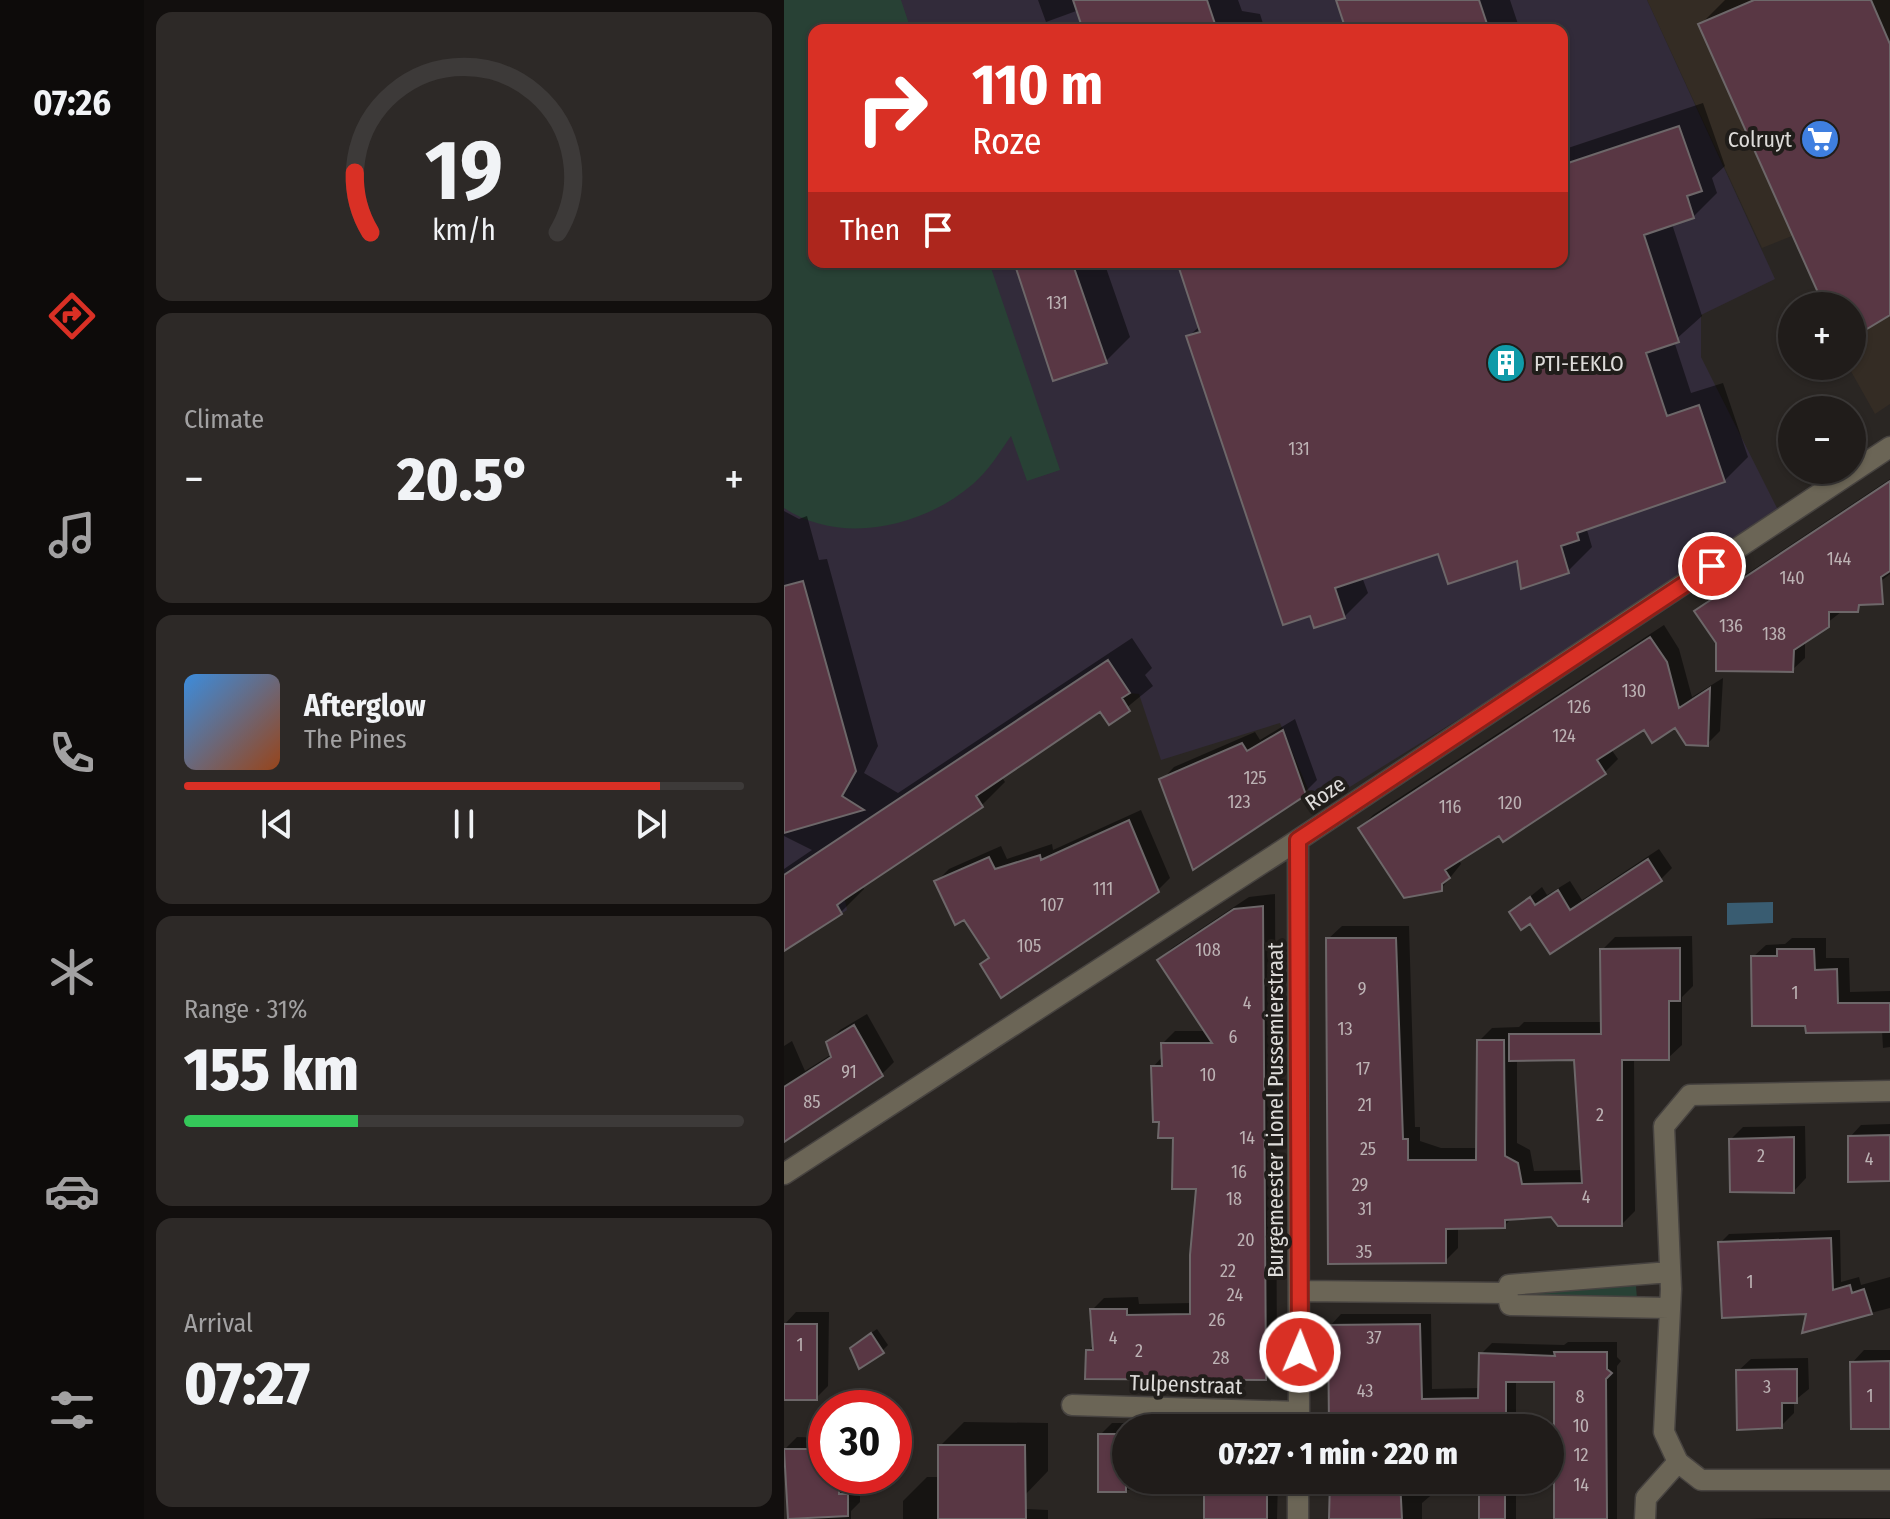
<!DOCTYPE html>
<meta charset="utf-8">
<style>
body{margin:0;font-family:"Fira Sans Condensed",sans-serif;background:#2d2927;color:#f1f3f6;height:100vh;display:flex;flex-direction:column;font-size:30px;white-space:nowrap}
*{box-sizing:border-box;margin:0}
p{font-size:26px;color:#a2a1a2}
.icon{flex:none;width:44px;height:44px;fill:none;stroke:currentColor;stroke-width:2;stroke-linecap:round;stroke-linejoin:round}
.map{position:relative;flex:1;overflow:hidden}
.details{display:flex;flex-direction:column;gap:12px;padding:12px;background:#120f0e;width:640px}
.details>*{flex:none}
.banner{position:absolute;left:24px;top:24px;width:760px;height:244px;border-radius:16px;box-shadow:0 2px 6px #0004,0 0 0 2px #3d3a39;background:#d93025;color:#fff;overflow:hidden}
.tools{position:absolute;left:994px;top:292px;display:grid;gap:16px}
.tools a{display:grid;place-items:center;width:88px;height:88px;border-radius:50%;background:#201c1a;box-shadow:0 2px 6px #0004,0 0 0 2px #3d3a39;font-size:40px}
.speed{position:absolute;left:24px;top:1390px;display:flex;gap:16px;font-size:40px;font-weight:700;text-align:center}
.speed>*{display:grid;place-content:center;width:104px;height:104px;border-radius:50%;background:#201c1a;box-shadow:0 2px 6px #0004,0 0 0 2px #3d3a39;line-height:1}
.speed .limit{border:12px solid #d22;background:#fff;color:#111}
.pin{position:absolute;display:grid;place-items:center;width:68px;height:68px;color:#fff;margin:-34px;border:4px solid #fff;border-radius:50%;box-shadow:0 2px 8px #0007}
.me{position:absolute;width:88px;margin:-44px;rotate:1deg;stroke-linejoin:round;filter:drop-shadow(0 0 6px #0008)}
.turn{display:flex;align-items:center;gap:28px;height:168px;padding:0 32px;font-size:36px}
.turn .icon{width:104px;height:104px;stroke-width:2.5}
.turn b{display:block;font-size:56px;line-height:68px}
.then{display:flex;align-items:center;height:76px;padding:0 32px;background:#0003;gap:16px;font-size:30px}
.big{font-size:60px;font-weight:800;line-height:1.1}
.details .tile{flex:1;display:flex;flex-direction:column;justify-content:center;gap:12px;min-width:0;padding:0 28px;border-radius:16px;background:#2d2927}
.details .dial{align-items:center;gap:0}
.dial svg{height:208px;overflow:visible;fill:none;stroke:#3d3a39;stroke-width:7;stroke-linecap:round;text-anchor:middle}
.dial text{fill:#f1f3f6;stroke:none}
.song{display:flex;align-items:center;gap:24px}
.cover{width:96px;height:96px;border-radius:12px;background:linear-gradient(135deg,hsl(210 70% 55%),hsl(20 70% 35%))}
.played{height:8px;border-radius:4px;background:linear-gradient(90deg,#d93025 85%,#3d3a39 85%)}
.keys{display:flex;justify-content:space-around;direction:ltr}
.heat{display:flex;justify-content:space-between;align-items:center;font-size:44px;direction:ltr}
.charge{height:12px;border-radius:6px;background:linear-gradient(90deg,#34c759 31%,#3d3a39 0)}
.trip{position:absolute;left:328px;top:1414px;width:452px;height:80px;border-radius:40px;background:#201c1a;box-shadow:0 2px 6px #0004,0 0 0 2px #3d3a39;font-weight:800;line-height:80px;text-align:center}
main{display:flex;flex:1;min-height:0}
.tab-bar{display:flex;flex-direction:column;width:144px;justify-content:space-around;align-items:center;background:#0d0b0a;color:#a2a1a2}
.tab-bar .icon{width:56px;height:56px}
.tab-bar .on{color:#d93025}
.tab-bar b{font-size:36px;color:#f1f3f6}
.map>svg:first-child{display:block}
</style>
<main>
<nav class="tab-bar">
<b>07:26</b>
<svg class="icon on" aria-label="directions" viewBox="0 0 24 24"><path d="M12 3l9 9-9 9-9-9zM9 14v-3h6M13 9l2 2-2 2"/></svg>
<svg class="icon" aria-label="music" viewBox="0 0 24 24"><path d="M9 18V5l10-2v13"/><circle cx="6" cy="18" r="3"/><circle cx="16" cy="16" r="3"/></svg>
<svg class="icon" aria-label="phone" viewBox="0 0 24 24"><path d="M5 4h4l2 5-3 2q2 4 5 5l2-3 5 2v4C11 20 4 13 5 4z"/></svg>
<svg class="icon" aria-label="climate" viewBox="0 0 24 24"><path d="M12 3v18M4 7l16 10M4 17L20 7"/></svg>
<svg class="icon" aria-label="car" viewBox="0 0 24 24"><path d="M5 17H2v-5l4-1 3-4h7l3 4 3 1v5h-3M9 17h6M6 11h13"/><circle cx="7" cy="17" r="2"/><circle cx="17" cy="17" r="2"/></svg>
<svg class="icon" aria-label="filters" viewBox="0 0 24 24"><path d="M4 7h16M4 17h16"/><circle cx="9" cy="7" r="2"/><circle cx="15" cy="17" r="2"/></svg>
</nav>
<section class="details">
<div class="tile dial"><svg viewBox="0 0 100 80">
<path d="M14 69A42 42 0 1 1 86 69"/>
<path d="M14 69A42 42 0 0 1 8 46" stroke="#d93025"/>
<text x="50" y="56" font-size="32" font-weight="700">19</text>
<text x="50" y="72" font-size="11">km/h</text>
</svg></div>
<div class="tile"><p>Climate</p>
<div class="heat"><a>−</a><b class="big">20.5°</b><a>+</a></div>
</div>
<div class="tile">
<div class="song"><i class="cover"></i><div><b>Afterglow</b><p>The Pines</p></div></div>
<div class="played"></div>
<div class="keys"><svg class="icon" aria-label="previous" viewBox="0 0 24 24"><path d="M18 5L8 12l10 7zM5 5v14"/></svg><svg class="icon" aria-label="pause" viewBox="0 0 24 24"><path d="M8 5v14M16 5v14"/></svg><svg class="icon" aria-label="next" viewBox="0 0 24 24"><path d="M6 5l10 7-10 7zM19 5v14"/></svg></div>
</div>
<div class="tile"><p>Range · 31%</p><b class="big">155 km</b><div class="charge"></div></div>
<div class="tile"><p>Arrival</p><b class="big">07:27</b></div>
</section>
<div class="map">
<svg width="1106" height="1519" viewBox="0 0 1106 1519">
<rect width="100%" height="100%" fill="#2a2623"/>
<path fill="#342c24" d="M863,0H1106V404L1091,414L1064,366H1068V306H1040L1008,236L978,248Z"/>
<path fill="#322b3a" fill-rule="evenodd" d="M0,0H863L991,279L917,315V357L998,518L532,808L496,723L377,760L355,694L345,693L58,885L63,910L0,951ZM30,30H778V262H30Z"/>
<path fill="#284135" d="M0,0H117L127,30H30V262H205L276,470L243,481L227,436C215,453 205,470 189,484C139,527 58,546 0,508Z
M852,1286L853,1299L731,1300V1289Z"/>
<path fill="#395c71" d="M989,902V923L943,925V903Z"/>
<path fill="#0007" fill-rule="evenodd" d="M254,0H454L458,11L476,14L481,30H301L295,10L262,22Z
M560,0H726L736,30H564Z
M941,0H1106V312L1068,336V306H1042L916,25Z
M919,103L941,166L928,178L933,193L909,217L888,224L918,316L890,341L907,393L939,383L964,457L940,481L807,526L803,530L808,547L784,571L734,559L656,551L578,577L584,593L560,617L404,337L416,326L393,262H778V150Z
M232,262H320L346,337L322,361Z
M1106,479V574L1021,640V658L1008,670L934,642L913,611L925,599Z
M0,511L15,519L23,516L35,560L43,559L94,746L80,773L114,793L348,638L368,668L361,675L369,686L325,722L317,710L217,776L221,782L198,805L78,885L80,889L57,912L0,949V869L28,850L0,836Z
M880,625L895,649L908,697L939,678L936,731L923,744L891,725L860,727L827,749L834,759L821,772L720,839L716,834L675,859L677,864L657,889L576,828L589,815Z
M511,719L533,780L520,793L378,780L390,767L471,732L476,740Z
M357,810L386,878L374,890L198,964L207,956L153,881L165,869L217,846L223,859L268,844L269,850Z
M875,849L888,868L877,879L767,951L747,921L727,912L758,887L763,895L786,881L798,900Z
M491,894L493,1366L481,1378L304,1351L311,1344L308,1310L320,1298L354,1297L355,1304L408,1303L414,1187L391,1136L377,1120L369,1067L379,1056V1043L391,1031H423L375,960L388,948L465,897Z
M558,926H625L631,1127H636V1141L657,1148H694L695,1041L708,1028L735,1027L740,1022H819L818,950L831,937L908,936L909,986L898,997V1045L884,1058H850L851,1211L838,1224L768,1215L728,1218L720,1226L674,1227V1248L661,1261L546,1262L544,939ZM792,1058L800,1170L750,1171L746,1150L733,1143V1059Z
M1008,938H1042V958H1065L1066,992L1106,991V1047L1099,1048L1098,1030L1023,1024L969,957L982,945L1001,944Z
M83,1014L110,1062L98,1074L0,1139V1046L8,1041L21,1071L48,1054L44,1042L56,1030Z
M1106,1124V1182L1066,1180V1137L1077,1125Z
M1021,1126L1022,1178L1010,1191L947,1139L959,1127Z
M1056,1230L1057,1282L1075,1277L1077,1285L1106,1277V1308L1021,1330L1025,1312L936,1243L945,1234Z
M12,1312H45L44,1386L32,1398H0V1325Z
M557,1314H647L648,1389L696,1388L697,1354L708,1343L780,1345L784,1342H833V1357L837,1361L833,1366V1519H772V1380H732V1428H547L546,1326Z
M93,1329L104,1345L98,1351L74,1342Z
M1080,1350H1106V1428L1068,1363Z
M1024,1358L1025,1389L1010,1401V1413L997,1426L954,1371L967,1359Z
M180,1422L264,1423V1471L241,1495L185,1506L264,1510V1519H119V1501L143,1477H156V1446Z
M328,1423H494V1428H342V1480H374L364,1490H316V1435Z
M13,1437L42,1438V1476H67V1482H76V1502L67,1511V1519H4L5,1470H0V1450Z
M422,1480H494L493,1519H422Z
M547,1480H652V1491L638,1503V1519H547Z
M697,1480H732V1519H697Z
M991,1518H1106V1519H964Z"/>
<path fill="#593744" stroke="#6d6769" stroke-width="2" d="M289,0H423L433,30H299Z
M552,0H695L705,30H562Z
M970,0H1087L1106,44V315L1068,338V306H1040L914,24Z
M895,126L918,191L903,196L910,218L860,235L895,342L862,353L883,416L915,405L941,482L793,533L795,540L777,546L785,573L737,589L733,561L664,584L654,554L551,588L561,618L530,628L526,616L499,625L402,336L416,332L393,262H778V165Z
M230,262H288L323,363L269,381Z
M1106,481V571L1097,577L1099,604L1075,605L1074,612H1045V627L1010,650L1009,672L932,671V643L910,611Z
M19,581L72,771L58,796L80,810L0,833V586Z
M866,637L883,662L895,708L926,688L924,746L902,745L891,728L868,743L860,730L813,760L822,774L719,842L715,836L661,870L666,878L658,884V891L620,898L574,828Z
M324,660L346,693L338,698L346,711L325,725L316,712L192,796L199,807L61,899L53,905L58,914L0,951V875Z
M499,730L522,795L409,870L375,779L458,743L463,751Z
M345,820L375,892L217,998L196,964L205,958L180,920L171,925L150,881L205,857L211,869L256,855L257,860Z
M864,859L878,881L766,954L746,924L737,930L725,912L746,897L751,905L774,890L786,910Z
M479,906L482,1380L301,1379L302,1350H309L306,1309H343V1315L406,1314V1255L412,1189H388L389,1138H374L375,1122H369L367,1066H378L377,1043H428L373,960L450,909Z
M542,938H612L619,1139H624V1160H692L693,1040H720L721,1156L734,1163L738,1184L798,1183L790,1060L725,1061V1034H817L816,949L896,948V1001H885V1060H838V1226H774L767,1217L721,1220V1228L662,1229V1263L544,1264Z
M993,949H1030L1031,970L1053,969L1054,1003H1106V1032L1022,1033L1021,1026H968L967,956H993Z
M70,1025L99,1076L0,1142V1087L47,1057L42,1042Z
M1106,1135V1181L1064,1182V1136Z
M1010,1137V1193L946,1192L945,1139Z
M1047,1238L1049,1290L1066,1285L1068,1293L1080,1289L1088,1314L1018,1333L1022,1314L938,1318L934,1242Z
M0,1324H33V1400H0Z
M636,1324L638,1399L694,1398L695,1353L771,1356L770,1352H823V1369L828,1373L822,1379L823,1519H770V1382H722V1428H545L544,1325Z
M87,1333L100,1353L75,1369L66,1348Z
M1106,1361V1429H1067L1066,1362Z
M1013,1369V1403H998V1428L953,1430L952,1370Z
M314,1434H342V1492H314Z
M154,1445H241L242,1519H154Z
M0,1449H42V1476H55V1494H64V1516L4,1519Z
M483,1480V1519H420V1481Z
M546,1480H616L618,1519H545Z
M695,1480H721V1519H695Z"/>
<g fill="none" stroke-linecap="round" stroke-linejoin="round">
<defs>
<path id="street" d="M514,840L515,1428
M1106,1091L906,1095L880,1126L887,1289L880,1432L894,1462L917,1480H1106
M0,1174L514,840L1106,447
M516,1291L723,1293
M885,1308L726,1305L723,1293L725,1285L886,1272
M288,1405L515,1412
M514,1519V1480
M861,1519L862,1498L894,1462"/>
</defs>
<use href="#street" stroke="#474340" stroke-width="23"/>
<use href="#street" stroke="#6b6556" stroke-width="20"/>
</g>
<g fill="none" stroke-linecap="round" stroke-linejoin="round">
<defs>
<path id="route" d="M516,1352L514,840L928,566"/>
</defs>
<use href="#route" stroke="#8d1f18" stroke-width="20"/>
<use href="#route" stroke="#d93025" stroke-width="14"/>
</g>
<defs>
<symbol id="supermarket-disc" viewBox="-11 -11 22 22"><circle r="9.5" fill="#3f7fe0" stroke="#201d1a"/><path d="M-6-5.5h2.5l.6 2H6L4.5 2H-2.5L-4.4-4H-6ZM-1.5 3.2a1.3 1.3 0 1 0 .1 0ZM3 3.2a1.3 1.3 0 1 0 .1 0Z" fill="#fff"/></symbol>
<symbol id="building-disc" viewBox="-11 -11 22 22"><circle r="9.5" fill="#0f9aa8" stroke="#201d1a"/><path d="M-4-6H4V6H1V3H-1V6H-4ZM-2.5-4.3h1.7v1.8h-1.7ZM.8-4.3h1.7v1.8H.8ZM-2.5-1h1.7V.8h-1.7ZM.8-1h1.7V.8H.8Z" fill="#fff"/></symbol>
</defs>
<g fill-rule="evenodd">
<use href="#supermarket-disc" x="1014" y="117" width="44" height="44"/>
<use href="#building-disc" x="700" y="341" width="44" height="44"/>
</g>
<g text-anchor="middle" stroke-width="8" stroke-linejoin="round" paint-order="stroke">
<g font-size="18" fill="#bcb2b4">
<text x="273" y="309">131</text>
<text x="515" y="455">131</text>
<text x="1055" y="565">144</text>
<text x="1008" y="584">140</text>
<text x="947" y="632">136</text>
<text x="990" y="640">138</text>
<text x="850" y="697">130</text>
<text x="795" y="713">126</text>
<text x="780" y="742">124</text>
<text x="471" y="784">125</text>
<text x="455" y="808">123</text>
<text x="726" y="809">120</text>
<text x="666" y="813">116</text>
<text x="319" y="895">111</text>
<text x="268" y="911">107</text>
<text x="245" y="952">105</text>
<text x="424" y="956">108</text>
<text x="578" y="995">9</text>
<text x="1011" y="999">1</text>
<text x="463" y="1009">4</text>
<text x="561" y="1035">13</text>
<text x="449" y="1043">6</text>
<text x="579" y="1075">17</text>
<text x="65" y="1078">91</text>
<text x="424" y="1081">10</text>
<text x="28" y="1108">85</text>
<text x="581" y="1111">21</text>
<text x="816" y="1121">2</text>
<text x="463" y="1144">14</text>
<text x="584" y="1155">25</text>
<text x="977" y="1162">2</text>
<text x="1085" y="1165">4</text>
<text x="455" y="1178">16</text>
<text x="576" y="1191">29</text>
<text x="802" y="1203">4</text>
<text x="450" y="1205">18</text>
<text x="581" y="1215">31</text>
<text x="462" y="1246">20</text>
<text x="580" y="1258">35</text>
<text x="444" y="1277">22</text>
<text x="966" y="1288">1</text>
<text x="451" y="1301">24</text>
<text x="433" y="1326">26</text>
<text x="329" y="1344">4</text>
<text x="590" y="1344">37</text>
<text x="16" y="1351">1</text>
<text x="355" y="1357">2</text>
<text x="437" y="1364">28</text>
<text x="983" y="1393">3</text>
<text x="581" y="1397">43</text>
<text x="1086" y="1402">1</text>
<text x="796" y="1403">8</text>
<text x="797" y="1432">10</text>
<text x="797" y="1461">12</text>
<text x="797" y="1491">14</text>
</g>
<g font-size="22" fill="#dddbd9" stroke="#201d1a" text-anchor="end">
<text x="1008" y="147">Colruyt</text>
<text x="750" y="371" text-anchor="start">PTI-EEKLO</text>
</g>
<g font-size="22" fill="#dddbd9" stroke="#201d1a">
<text transform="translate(541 793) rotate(-34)" y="8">Roze</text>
<text transform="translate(491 1110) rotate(-90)" y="8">Burgemeester Lionel Pussemierstraat</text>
<text transform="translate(402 1384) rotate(2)" y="8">Tulpenstraat</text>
</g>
</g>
</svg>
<div class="tools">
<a>+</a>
<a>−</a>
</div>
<div class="speed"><div class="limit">30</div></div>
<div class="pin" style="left:928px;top:566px;background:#d93025"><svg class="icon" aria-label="arrive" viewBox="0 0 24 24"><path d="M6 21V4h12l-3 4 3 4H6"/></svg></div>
<svg class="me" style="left:516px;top:1352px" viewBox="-20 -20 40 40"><circle r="17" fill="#d93025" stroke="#fff" stroke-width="3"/><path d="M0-11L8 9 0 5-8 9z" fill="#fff"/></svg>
<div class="trip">07:27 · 1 min · 220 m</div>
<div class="banner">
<div class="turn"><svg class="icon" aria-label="right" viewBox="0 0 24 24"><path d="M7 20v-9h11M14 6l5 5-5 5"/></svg><div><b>110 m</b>Roze</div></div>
<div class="then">Then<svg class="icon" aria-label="arrive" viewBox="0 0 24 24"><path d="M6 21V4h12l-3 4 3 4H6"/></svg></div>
</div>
</div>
</main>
